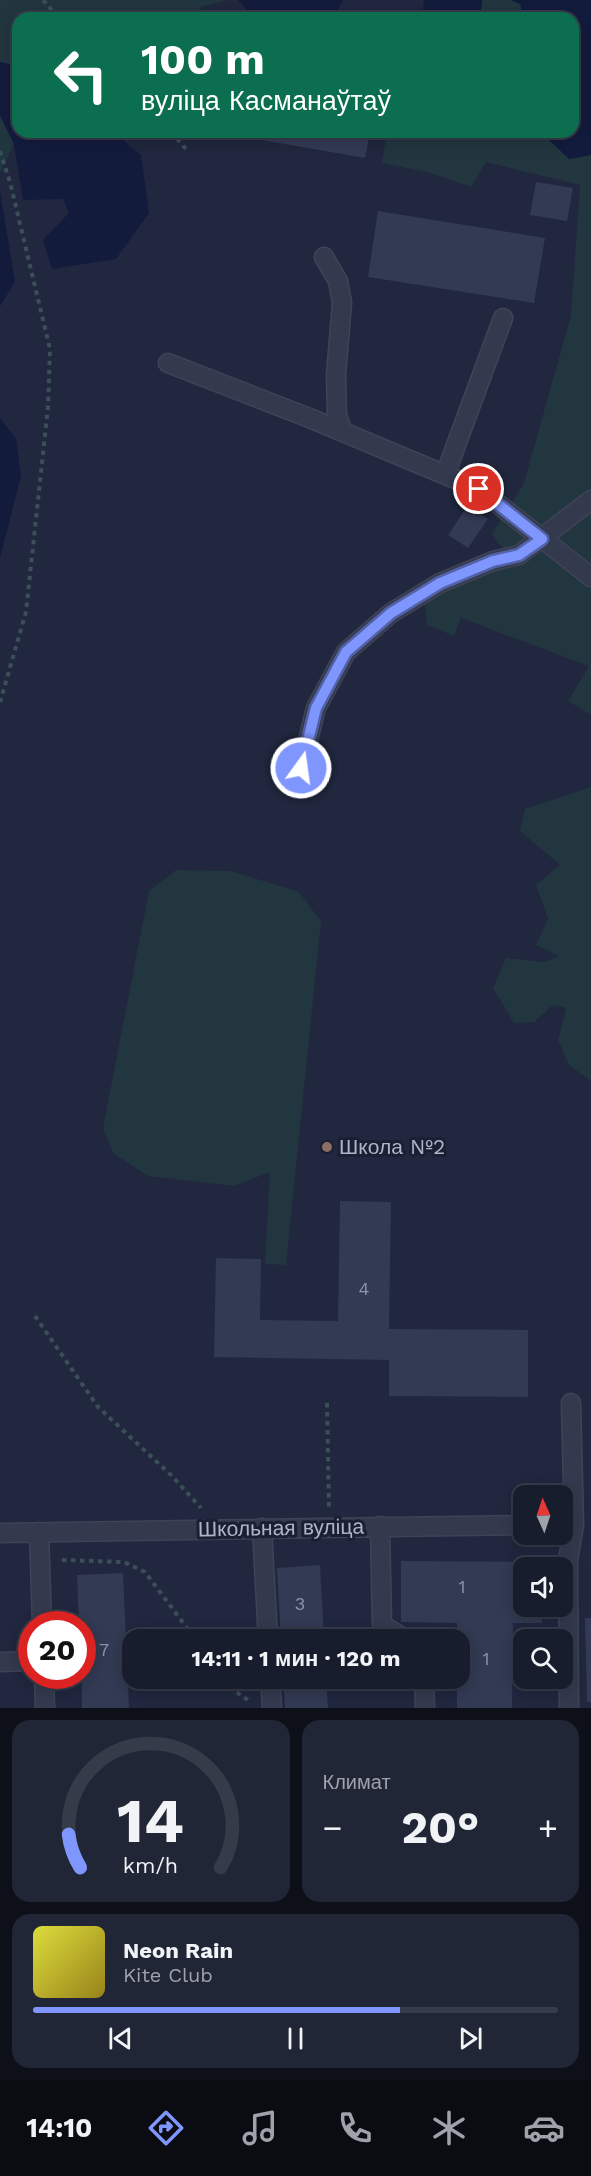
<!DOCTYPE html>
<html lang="ru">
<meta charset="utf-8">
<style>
body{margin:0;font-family:"Work Sans",sans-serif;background:#212636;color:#f1f3f6;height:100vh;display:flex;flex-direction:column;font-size:22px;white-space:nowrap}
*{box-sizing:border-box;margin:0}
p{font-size:20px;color:#9fa2aa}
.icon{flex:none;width:33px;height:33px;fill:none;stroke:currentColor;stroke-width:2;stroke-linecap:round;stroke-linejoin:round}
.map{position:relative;height:1708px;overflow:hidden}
.sheet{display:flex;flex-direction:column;gap:12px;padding:12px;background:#0d1019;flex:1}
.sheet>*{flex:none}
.top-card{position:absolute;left:12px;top:12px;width:567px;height:126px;border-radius:18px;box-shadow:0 3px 15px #0003,0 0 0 2px #363b4a;background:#0b6e4f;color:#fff;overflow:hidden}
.needle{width:39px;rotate:357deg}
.controls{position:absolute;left:513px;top:1485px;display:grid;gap:12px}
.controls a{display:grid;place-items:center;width:60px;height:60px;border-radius:12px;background:#181d2e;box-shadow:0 3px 15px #0003,0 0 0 2px #363b4a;font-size:30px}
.speed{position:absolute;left:18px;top:1611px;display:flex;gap:12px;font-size:30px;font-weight:700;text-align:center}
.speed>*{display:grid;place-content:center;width:78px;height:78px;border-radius:50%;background:#181d2e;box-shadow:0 3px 15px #0003,0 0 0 2px #363b4a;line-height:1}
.speed .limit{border:9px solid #d22;background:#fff;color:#111}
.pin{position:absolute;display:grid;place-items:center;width:51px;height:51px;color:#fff;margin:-26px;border:3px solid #fff;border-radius:50%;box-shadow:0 2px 6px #0007}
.me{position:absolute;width:66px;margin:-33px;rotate:14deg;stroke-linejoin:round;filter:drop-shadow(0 0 4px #0008)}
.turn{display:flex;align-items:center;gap:21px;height:126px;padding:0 30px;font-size:27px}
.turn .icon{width:78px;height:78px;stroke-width:2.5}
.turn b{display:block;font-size:42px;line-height:51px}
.big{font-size:45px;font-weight:700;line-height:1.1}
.sheet .card{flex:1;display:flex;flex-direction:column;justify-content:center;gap:9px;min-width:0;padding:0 21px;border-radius:18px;background:#212636}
.sheet .dial{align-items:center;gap:0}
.dial svg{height:156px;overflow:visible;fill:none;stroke:#363b4a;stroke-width:7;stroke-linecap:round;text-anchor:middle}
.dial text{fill:#f1f3f6;stroke:none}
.song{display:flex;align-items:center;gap:18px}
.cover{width:72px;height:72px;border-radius:9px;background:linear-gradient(135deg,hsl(60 70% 55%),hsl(50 70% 35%))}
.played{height:6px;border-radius:3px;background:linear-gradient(90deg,#7f96ff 70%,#363b4a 70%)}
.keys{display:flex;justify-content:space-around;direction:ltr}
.heat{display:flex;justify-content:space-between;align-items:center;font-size:33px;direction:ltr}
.sheet .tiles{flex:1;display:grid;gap:12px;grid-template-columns:1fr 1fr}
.card:last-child{grid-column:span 2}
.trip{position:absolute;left:122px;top:1629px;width:348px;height:60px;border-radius:18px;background:#181d2e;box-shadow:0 3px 15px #0003,0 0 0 2px #363b4a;font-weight:700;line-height:60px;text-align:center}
.tabs{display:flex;height:96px;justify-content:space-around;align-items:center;background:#0a0c12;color:#9fa2aa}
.tabs .icon{width:42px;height:42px}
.tabs .current{color:#7f96ff}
.tabs b{font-size:27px;color:#f1f3f6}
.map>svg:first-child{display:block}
</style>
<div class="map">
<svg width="591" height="1708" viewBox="0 0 591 1708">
<rect width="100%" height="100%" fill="#20273e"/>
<path fill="#22363f" d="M0,0H228L200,7L197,18H18V70L12,65L0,62Z
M482,0H511L520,4L524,18H480Z
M0,115L14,144L0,173Z
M387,132H541L569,159L591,155V715L568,701L589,666L461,618L454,636L427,625L425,605C451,583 481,570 515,565L492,534L524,483L571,315L580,185L486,162L471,187L427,172L382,163Z
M591,787V1081L569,1065L558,1040L566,1008L553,1005L534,1022L514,1023L493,988L506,958L544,962L559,956L536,945L548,919L536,885L560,865L520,831L525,809Z
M176,870L231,871L299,892L321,921L286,1265L265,1264L270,1172L234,1186L148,1176L113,1153L103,1128L149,891Z"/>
<path fill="#131b3d" d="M238,0H343L333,18H255Z
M424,0H482L480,18H422Z
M511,0H591V155L569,159L541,132H573V18H524L520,4Z
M0,62L12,65L18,70V132H113L141,155L149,213L116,259L52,269L43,240L69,213L63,199L23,200L14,144L0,115Z
M0,191L15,282L0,306Z
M0,418L16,439L21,476L0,558Z"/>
<path fill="#323a54" d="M250,132H370L365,158L249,138Z
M536,182L573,188L567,221L530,215Z
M378,211L545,238L534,303L368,277Z
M468,505L488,519L468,548L448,535Z
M340,1201L391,1202L389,1329L528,1330V1397L389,1396V1360L214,1357L216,1258L261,1259L260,1320L338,1321Z
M401,1561L558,1562V1568H524V1606H542V1623H513L512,1708H457V1623L401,1622Z
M320,1565L324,1640H281L277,1568Z
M123,1573L129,1708H82V1624H79L77,1575Z
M585,1618H591V1702H587Z
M283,1678H326L328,1708H285Z"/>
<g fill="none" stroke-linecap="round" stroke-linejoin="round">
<defs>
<path id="minor" d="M324,257L338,281L342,303L336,375L337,416L343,432
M168,363L312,419L479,489L591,577
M445,475L503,318
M301,768L316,708L346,652L391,613L440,583L493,561L519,555L591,500
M380,1526L382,1625L407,1640
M262,1528L268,1640
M39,1532L42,1624
M0,1533L524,1525
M0,1662L32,1661
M44,1676L45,1708
M270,1678L272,1708
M424,1678L425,1708
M569,1708L568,1560L574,1525L571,1403"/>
</defs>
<use href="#minor" stroke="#3e4357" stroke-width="21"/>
<path stroke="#3b4f57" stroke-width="4" stroke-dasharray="4.5 4.5" stroke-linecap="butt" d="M43,0L59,18
M171,132L186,149
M0,151L10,182L50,349L48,407L26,612L0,702
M35,1316L98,1407L171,1475L201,1508
M327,1403L329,1509
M62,1560L124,1562L145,1572L196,1640
M226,1678L236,1692L251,1702"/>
<use href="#minor" stroke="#343a4e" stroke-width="18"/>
</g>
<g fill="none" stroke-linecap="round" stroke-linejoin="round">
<defs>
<path id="route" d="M301,768L316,708L346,652L391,613L440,583L493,561L519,555L542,539L479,489"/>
</defs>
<use href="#route" stroke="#5362a6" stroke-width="15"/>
<use href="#route" stroke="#7f96ff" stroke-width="10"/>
</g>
<circle fill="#8d6e63" stroke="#1a1f33" stroke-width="2" cx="327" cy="1147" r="6"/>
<g text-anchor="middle" stroke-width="6" stroke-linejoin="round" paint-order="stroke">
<g font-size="18" fill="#8e94aa">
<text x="364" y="1295">4</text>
<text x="462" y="1593">1</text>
<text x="300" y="1610">3</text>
<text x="104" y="1656">7</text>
<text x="486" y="1665">1</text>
</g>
<g font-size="21" fill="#b0b4c9" stroke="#1a1f33" text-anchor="start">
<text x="339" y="1154">Школа №2</text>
</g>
<g font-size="21" fill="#b0b4c9" stroke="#1a1f33">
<text transform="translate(281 1528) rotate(-1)" y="7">Школьная вуліца</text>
</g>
</g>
</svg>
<div class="controls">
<a><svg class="needle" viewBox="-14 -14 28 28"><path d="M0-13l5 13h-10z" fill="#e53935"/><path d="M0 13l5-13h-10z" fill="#9fa2aa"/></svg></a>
<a><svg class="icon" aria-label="sound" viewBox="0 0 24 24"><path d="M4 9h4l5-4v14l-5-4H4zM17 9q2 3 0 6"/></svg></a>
<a><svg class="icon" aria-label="search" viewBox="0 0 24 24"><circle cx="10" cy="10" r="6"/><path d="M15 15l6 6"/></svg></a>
</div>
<div class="speed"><div class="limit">20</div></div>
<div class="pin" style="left:479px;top:489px;background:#d93025"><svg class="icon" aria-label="arrive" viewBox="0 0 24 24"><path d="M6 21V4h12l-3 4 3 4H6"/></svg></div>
<svg class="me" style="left:301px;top:768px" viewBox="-20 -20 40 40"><circle r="17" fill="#7f96ff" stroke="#fff" stroke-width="3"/><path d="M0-11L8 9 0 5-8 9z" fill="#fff"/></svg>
<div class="trip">14:11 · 1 мин · 120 m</div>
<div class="top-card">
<div class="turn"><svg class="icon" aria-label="left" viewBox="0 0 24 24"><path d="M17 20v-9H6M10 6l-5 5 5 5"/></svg><div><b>100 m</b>вуліца Касманаўтаў</div></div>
</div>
</div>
<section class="sheet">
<div class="tiles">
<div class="card dial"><svg viewBox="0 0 100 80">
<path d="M14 69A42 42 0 1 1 86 69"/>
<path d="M14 69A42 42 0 0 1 8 52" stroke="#7f96ff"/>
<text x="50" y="56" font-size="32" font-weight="700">14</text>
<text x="50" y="72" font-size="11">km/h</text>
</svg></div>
<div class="card"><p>Климат</p>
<div class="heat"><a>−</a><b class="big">20°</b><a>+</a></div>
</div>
<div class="card">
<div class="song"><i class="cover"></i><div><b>Neon Rain</b><p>Kite Club</p></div></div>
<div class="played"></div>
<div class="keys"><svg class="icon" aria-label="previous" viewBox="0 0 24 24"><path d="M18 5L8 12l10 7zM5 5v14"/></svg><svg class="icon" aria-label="pause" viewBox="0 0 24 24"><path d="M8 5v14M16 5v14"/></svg><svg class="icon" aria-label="next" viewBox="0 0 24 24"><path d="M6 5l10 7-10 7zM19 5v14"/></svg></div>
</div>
</div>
</section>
<nav class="tabs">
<b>14:10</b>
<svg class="icon current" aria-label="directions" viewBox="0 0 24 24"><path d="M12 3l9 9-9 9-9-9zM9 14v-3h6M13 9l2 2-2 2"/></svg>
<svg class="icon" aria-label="music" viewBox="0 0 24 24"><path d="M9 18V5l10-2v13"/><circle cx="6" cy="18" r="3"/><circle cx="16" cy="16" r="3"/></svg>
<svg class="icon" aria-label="phone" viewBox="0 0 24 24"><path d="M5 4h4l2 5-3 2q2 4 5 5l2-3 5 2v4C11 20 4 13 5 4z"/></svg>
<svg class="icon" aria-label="climate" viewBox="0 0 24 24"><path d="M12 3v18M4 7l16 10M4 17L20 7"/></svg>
<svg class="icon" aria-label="car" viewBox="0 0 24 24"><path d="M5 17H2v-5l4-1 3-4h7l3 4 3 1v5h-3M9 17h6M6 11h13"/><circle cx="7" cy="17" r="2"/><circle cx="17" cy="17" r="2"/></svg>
</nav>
